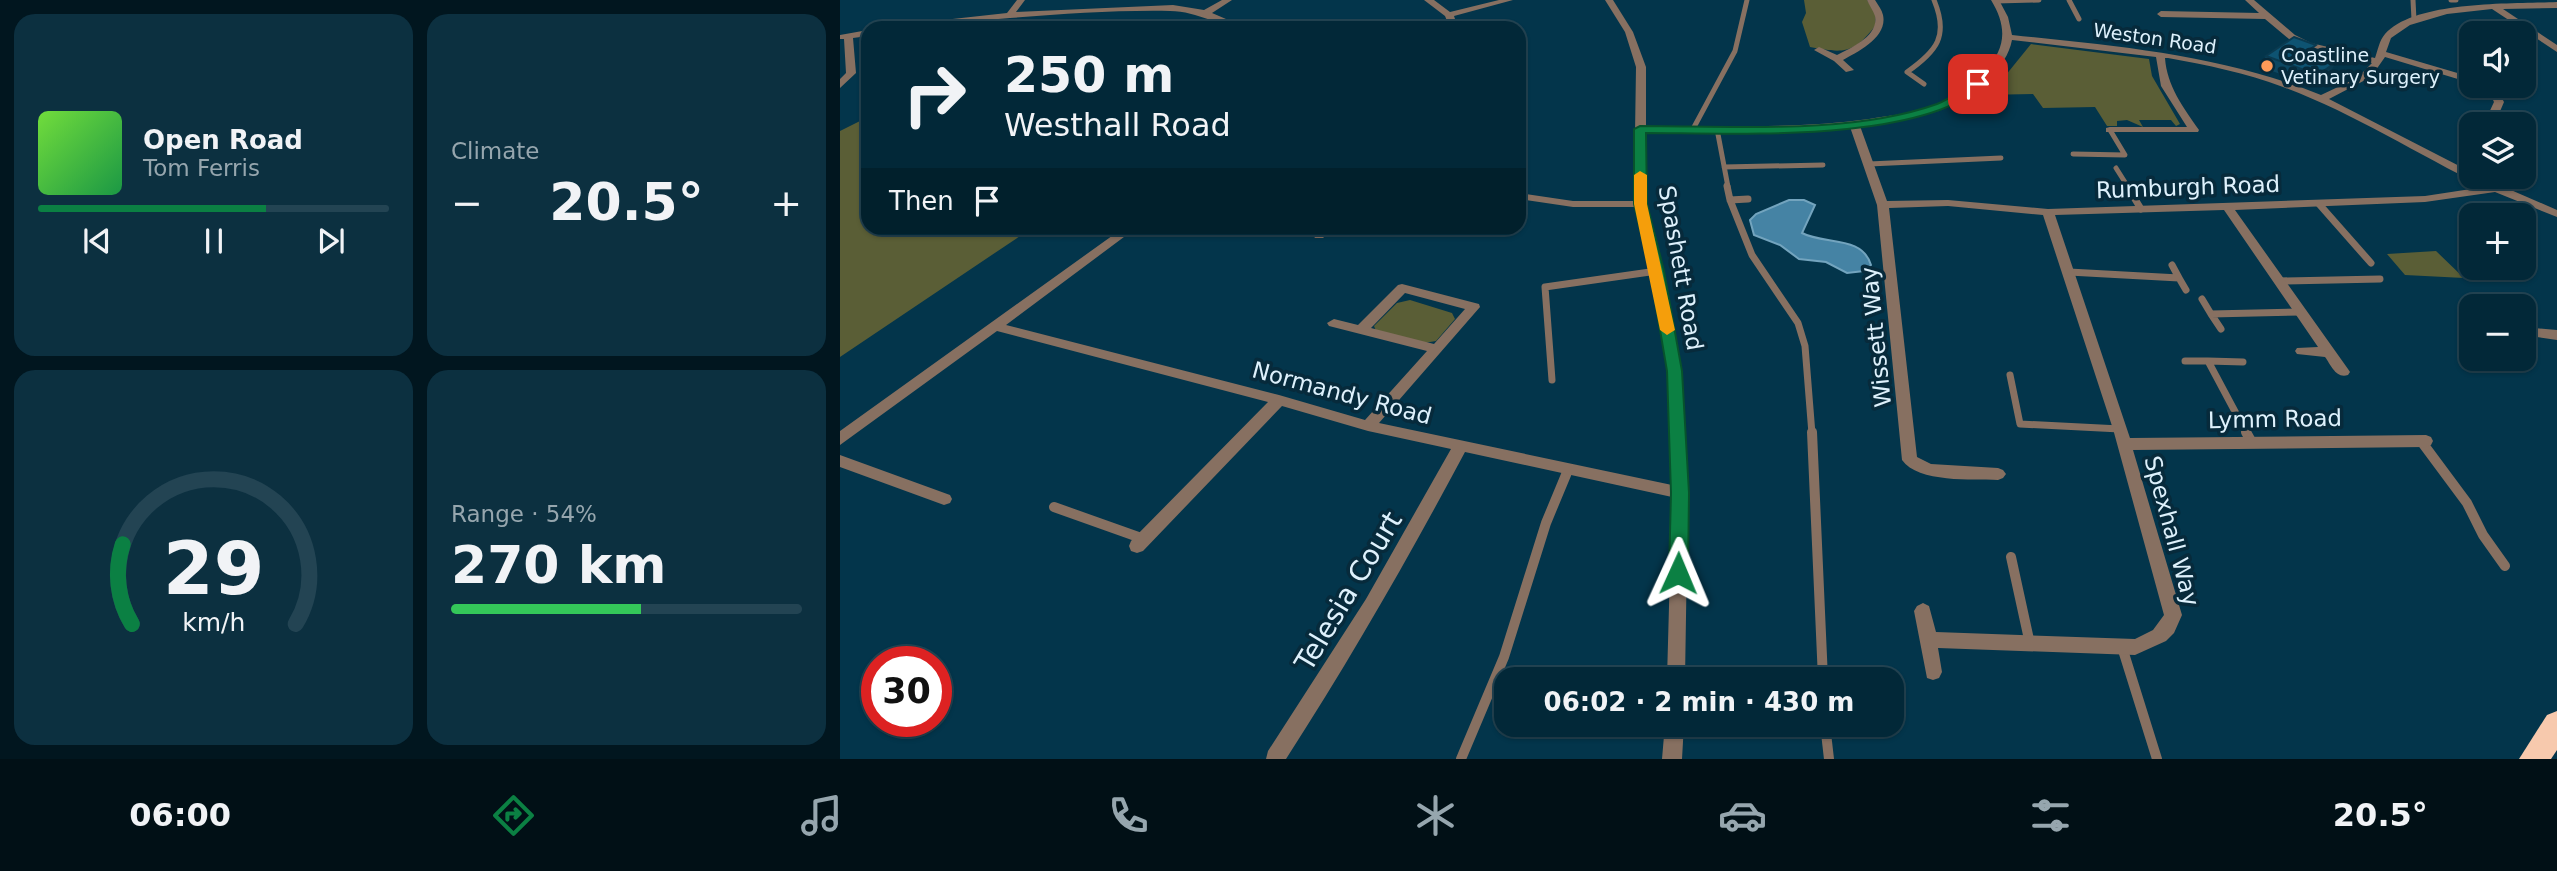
<!DOCTYPE html>
<meta charset="utf-8">
<style>
body{margin:0;font-family:"DejaVu Sans",sans-serif;background:#0c3040;color:#f1f3f6;height:100vh;display:flex;flex-direction:column;font-size:26px;white-space:nowrap}
*{box-sizing:border-box;margin:0}
p{font-size:23px;color:#96a6ae}
.icon{flex:none;width:38px;height:38px;fill:none;stroke:currentColor;stroke-width:2;stroke-linecap:round;stroke-linejoin:round}
.map{position:relative;flex:1;overflow:hidden}
.panel{display:flex;flex-direction:column;gap:14px;padding:14px;background:#01161f;width:840px}
.panel>*{flex:none}
.top-card{position:absolute;left:21px;top:21px;width:665px;height:214px;border-radius:21px;box-shadow:0 2px 5px #0004,0 0 0 2px #234453;background:#022838;color:#f1f3f6;overflow:hidden}
.buttons{position:absolute;left:1619px;top:21px;display:grid;gap:14px}
.buttons a{display:grid;place-items:center;width:77px;height:77px;border-radius:14px;background:#022838;box-shadow:0 2px 5px #0004,0 0 0 2px #234453;font-size:35px}
.speed{position:absolute;left:21px;top:646px;display:flex;gap:14px;font-size:35px;font-weight:700;text-align:center}
.speed>*{display:grid;place-content:center;width:91px;height:91px;border-radius:50%;background:#022838;box-shadow:0 2px 5px #0004,0 0 0 2px #234453;line-height:1}
.speed .limit{border:10px solid #d22;background:#fff;color:#111}
.pin{position:absolute;display:grid;place-items:center;width:60px;height:60px;color:#fff;margin:-30px;border-radius:14px;box-shadow:0 4px 10px #0006}
.me{position:absolute;width:77px;margin:-38px;rotate:1deg;stroke-linejoin:round;filter:drop-shadow(0 0 5px #0008)}
.turn{display:flex;align-items:center;gap:24px;height:147px;padding:0 28px;font-size:32px}
.turn .icon{width:91px;height:91px;stroke-width:2.5}
.turn b{display:block;font-size:49px;line-height:60px}
.then{display:flex;align-items:center;height:66px;padding:0 28px;background:#0003;gap:14px;font-size:26px}
.big{font-size:52px;font-weight:800;line-height:1.1}
.panel .card{flex:1;display:flex;flex-direction:column;justify-content:center;gap:10px;min-width:0;padding:0 24px;border-radius:21px;background:#0c3040}
.panel .dial{align-items:center;gap:0}
.dial svg{height:182px;overflow:visible;fill:none;stroke:#234453;stroke-width:7;stroke-linecap:round;text-anchor:middle}
.dial text{fill:#f1f3f6;stroke:none}
.song{display:flex;align-items:center;gap:21px}
.cover{width:84px;height:84px;border-radius:10px;background:linear-gradient(135deg,hsl(100 70% 55%),hsl(140 70% 35%))}
.played{height:7px;border-radius:4px;background:linear-gradient(90deg,#0b8043 65%,#234453 65%)}
.keys{display:flex;justify-content:space-around;direction:ltr}
.heat{display:flex;justify-content:space-between;align-items:center;font-size:38px;direction:ltr}
.charge{height:10px;border-radius:5px;background:linear-gradient(90deg,#34c759 54%,#234453 0)}
.panel .tiles{flex:1;display:grid;gap:14px;grid-template-columns:repeat(2,1fr)}
.trip{position:absolute;left:654px;top:667px;width:410px;height:70px;border-radius:21px;background:#022838;box-shadow:0 2px 5px #0004,0 0 0 2px #234453;font-weight:800;line-height:70px;text-align:center}
.menu{display:flex;height:112px;justify-content:space-around;align-items:center;background:#011016;color:#96a6ae}
.menu .icon{width:49px;height:49px}
.menu .current{color:#0b8043}
.menu b{font-size:32px;color:#f1f3f6}
main{display:flex;flex:1;min-height:0}
.map>svg:first-child{display:block}
</style>
<main>
<section class="panel">
<div class="tiles">
<div class="card">
<div class="song"><i class="cover"></i><div><b>Open Road</b><p>Tom Ferris</p></div></div>
<div class="played"></div>
<div class="keys"><svg class="icon" aria-label="previous" viewBox="0 0 24 24"><path d="M18 5L8 12l10 7zM5 5v14"/></svg><svg class="icon" aria-label="pause" viewBox="0 0 24 24"><path d="M8 5v14M16 5v14"/></svg><svg class="icon" aria-label="next" viewBox="0 0 24 24"><path d="M6 5l10 7-10 7zM19 5v14"/></svg></div>
</div>
<div class="card"><p>Climate</p>
<div class="heat"><a>−</a><b class="big">20.5°</b><a>+</a></div>
</div>
<div class="card dial"><svg viewBox="0 0 100 80">
<path d="M14 69A42 42 0 1 1 86 69"/>
<path d="M14 69A42 42 0 0 1 10 34" stroke="#0b8043"/>
<text x="50" y="56" font-size="32" font-weight="700">29</text>
<text x="50" y="72" font-size="11">km/h</text>
</svg></div>
<div class="card"><p>Range · 54%</p><b class="big">270 km</b><div class="charge"></div></div>
</div>
</section>
<div class="map">
<svg width="1717" height="759" viewBox="0 0 1717 759">
<rect width="100%" height="100%" fill="#03354b"/>
<path fill="#5a5e36" d="M964,0H1027L1036,14L1035,26C1013,55 1002,53 970,47L962,22L966,13Z
M1191,44L1309,59L1312,76L1340,124L1336,126L1331,120H1299L1303,127L1287,120L1277,121V126H1267L1255,107L1203,108L1193,94L1142,95L1161,81Z
M28,117V228H192L0,357V131Z
M1596,251L1624,278L1565,275L1547,254Z
M570,300L612,313L615,319L596,341L584,343L536,331L534,326L557,303Z"/>
<path fill="#4583a4" stroke="#73a4be" stroke-width="2" d="M949,200H964L975,205L962,233C984,245 1022,235 1031,265L1024,271L1007,273L986,262L959,259L940,245L914,235L910,220L916,214Z"/>
<g fill="none" stroke-linecap="round" stroke-linejoin="round">
<path stroke="#877061" stroke-width="5" d="M1229,0L1239,19
M1573,0L1574,20
M1611,0H1616
M1156,1L1199,0
M1084,84L1067,72C1097,51 1109,36 1094,0
M853,129L895,51L907,0
M877,129L888,187
M1233,154L1285,155L1270,130
M1029,164L1161,158
M884,167L983,165
M1276,168L1288,187"/>
<path stroke="#877061" stroke-width="7" d="M887,186L890,200L912,255L958,323L965,346L972,434
M1287,186L1301,209
M890,200L908,199
M1479,204L1531,263
M1332,265L1339,278
M1229,272L1339,278L1346,290
M1440,281L1540,279
M1362,299L1371,314
M1381,329L1371,314L1461,312
M1345,361H1368
M1403,362L1368,361L1407,434
M1170,375L1180,424L1280,429
M712,380L705,287L817,271"/>
<path stroke="#877061" stroke-width="10" d="M972,432L983,679
M1406,432L1411,441
M1581,441L1627,503L1643,535L1665,566
M214,507L304,539
M1171,557L1190,644
M1282,647L1317,759
M985,724L989,759
M621,759L664,657L706,523L728,470"/>
<path fill="#877061" fill-rule="evenodd" d="M177,0H185L176,12L333,5L364,10L382,0H392L372,13L407,28C381,28 358,11 330,11C277,10 223,14 170,18C131,21 93,28 54,28L58,25L167,13Z
M584,0H594L610,12L659,0H673L614,16L618,28H610L605,16Z
M765,0H773L793,32L806,67V126C880,126 955,129 1029,119C1052,115 1076,113 1097,105C1115,98 1131,85 1144,71C1167,49 1167,26 1151,0H1159L1168,17L1172,35C1278,46 1382,55 1481,95L1517,78L1532,63L1465,47L1449,39L1425,19L1321,17L1317,14L1321,11L1419,13L1405,0H1414L1455,35L1471,43L1535,58C1538,50 1539,41 1545,34C1575,0 1674,4 1717,2V8L1663,9L1717,45V52L1652,9L1607,14L1570,25L1551,38L1546,52L1631,77V83L1545,57L1531,77L1489,99L1631,172V177H1641L1717,210V217L1655,192L1585,202L1395,210L1508,369L1510,372L1508,375C1496,379 1491,365 1485,357L1457,354L1455,351L1457,348L1478,347L1384,210L1215,215L1290,438L1586,435L1591,437L1593,441L1591,445L1586,447L1293,450L1342,615L1334,633L1326,641L1295,655L1098,648L1102,672L1099,678L1093,680L1087,678L1074,611L1077,606L1083,603L1089,606L1096,632L1295,639L1313,630L1324,615L1273,429L1203,215L1108,206L1049,208L1077,457L1091,464L1158,468L1163,470L1166,474L1163,478L1158,480C1133,479 1078,483 1062,460L1037,205L1010,127L920,132H806V204L823,271L842,371L848,493L845,679H827L832,497L625,452C569,557 510,660 446,759H426L428,751L526,599L611,449L528,431L442,406L303,551L297,553L291,551L289,546L291,541L428,402L157,331L0,445V431L283,228H296L166,325L439,395L525,420L587,351L489,326L487,323L494,319L518,325L558,285L562,284L639,304L640,307L539,423L832,485L828,371L811,271L795,207H733L679,199V193L733,201H794L796,67L785,32ZM1172,40L1316,57L1321,86L1347,127H1270L1266,128V132H1358L1359,130C1343,107 1327,86 1325,58H1328C1367,65 1406,73 1443,87C1513,113 1577,154 1644,187L1585,196L1208,209L1108,200L1047,201L1020,126C1071,119 1112,115 1150,77C1161,66 1169,55 1172,40ZM565,293L625,309L594,344L531,328Z
M1027,0H1035C1038,5 1042,10 1043,15C1048,37 1018,52 1003,60L1014,70L1006,72L994,61L974,50L979,47L997,55C1011,48 1039,36 1035,16C1033,10 1029,5 1027,0Z
M28,30V36L13,38L16,73L0,88V79L6,73L4,39H0V35Z
M1639,86C1653,85 1658,90 1664,102L1658,116L1671,124C1662,124 1654,124 1647,117L1654,102L1650,94Z
M481,228H493L483,238H475L473,235Z
M1684,327L1717,330V340L1684,335Z
M0,455L110,495L112,499L110,503L104,505L0,467Z
M825,724H844L842,759H822Z"/>
<path fill="#f7c9ad" fill-rule="evenodd" d="M1717,711V750L1711,759H1679L1707,715Z"/>
</g>
<path fill="#0c4762" d="M1474,49L1493,55L1491,61L1490,73L1473,86L1421,67L1426,56Z"/>
<path fill="#0a3a50" d="M1496,62L1490,73L1473,86L1478,75Z"/>
<path fill="#0e5372" stroke="#0a3a50" stroke-width="2" d="M1454,37L1476,45L1472,48L1493,55L1488,60L1496,62L1478,75L1426,56Z"/>
<path fill="#0b8043" stroke="#07532c" stroke-width="2" d="M1134,82L1144,84C1083,144 889,133 806,133L807,204L824,271L842,371L849,493L848,573L845,578L838,581L832,578L829,573L831,493L827,371L810,271L794,204V129L800,126C892,126 1010,135 1097,104C1110,99 1123,89 1134,82Z"/>
<path fill="#f59e0b" d="M800,171L807,175V204L835,330L827,335L820,330L794,204V175Z"/>
<circle fill="#fe9b58" stroke="#072a3b" stroke-width="2.5" cx="1427" cy="66" r="7"/>
<g text-anchor="middle" stroke-width="7" stroke-linejoin="round" paint-order="stroke">
<g font-size="19" fill="#def1fc" stroke="#072a3b">
<text transform="translate(1315 38) rotate(8)" y="7">Weston Road</text>
</g>
<g font-size="19" fill="#def1fc" stroke="#072a3b" text-anchor="start">
<text x="1441" y="62">Coastline<tspan x="1441" dy="22">Vetinary Surgery</tspan></text>
</g>
<g font-size="23" fill="#def1fc" stroke="#072a3b">
<text transform="translate(1348 187) rotate(-2)" y="8">Rumburgh Road</text>
<text transform="translate(841 268) rotate(80)" y="8">Spashett Road</text>
<text transform="translate(1036 337) rotate(-96)" y="8">Wissett Way</text>
<text transform="translate(502 393) rotate(15)" y="8">Normandy Road</text>
<text transform="translate(1435 419) rotate(-1)" y="8">Lymm Road</text>
<text transform="translate(1332 531) rotate(75)" y="8">Spexhall Way</text>
</g>
<g font-size="28" fill="#def1fc" stroke="#072a3b">
<text transform="translate(508 591) rotate(-59)" y="10">Telesia Court</text>
</g>
</g>
</svg>
<div class="buttons">
<a><svg class="icon" aria-label="sound" viewBox="0 0 24 24"><path d="M4 9h4l5-4v14l-5-4H4zM17 9q2 3 0 6"/></svg></a>
<a><svg class="icon" aria-label="layers" viewBox="0 0 24 24"><path d="M12 4l9 5-9 5-9-5zM3 14l9 5 9-5"/></svg></a>
<a>+</a>
<a>−</a>
</div>
<div class="speed"><div class="limit">30</div></div>
<div class="pin" style="left:1138px;top:84px;background:#d93025"><svg class="icon" aria-label="arrive" viewBox="0 0 24 24"><path d="M6 21V4h12l-3 4 3 4H6"/></svg></div>
<svg class="me" style="left:838px;top:573px" viewBox="-20 -20 40 40"><path d="M0-17L14 15 0 8-14 15z" fill="#0b8043" stroke="#fff" stroke-width="4"/></svg>
<div class="trip">06:02 · 2 min · 430 m</div>
<div class="top-card">
<div class="turn"><svg class="icon" aria-label="right" viewBox="0 0 24 24"><path d="M7 20v-9h11M14 6l5 5-5 5"/></svg><div><b>250 m</b>Westhall Road</div></div>
<div class="then">Then<svg class="icon" aria-label="arrive" viewBox="0 0 24 24"><path d="M6 21V4h12l-3 4 3 4H6"/></svg></div>
</div>
</div>
</main>
<nav class="menu">
<b>06:00</b>
<svg class="icon current" aria-label="directions" viewBox="0 0 24 24"><path d="M12 3l9 9-9 9-9-9zM9 14v-3h6M13 9l2 2-2 2"/></svg>
<svg class="icon" aria-label="music" viewBox="0 0 24 24"><path d="M9 18V5l10-2v13"/><circle cx="6" cy="18" r="3"/><circle cx="16" cy="16" r="3"/></svg>
<svg class="icon" aria-label="phone" viewBox="0 0 24 24"><path d="M5 4h4l2 5-3 2q2 4 5 5l2-3 5 2v4C11 20 4 13 5 4z"/></svg>
<svg class="icon" aria-label="climate" viewBox="0 0 24 24"><path d="M12 3v18M4 7l16 10M4 17L20 7"/></svg>
<svg class="icon" aria-label="car" viewBox="0 0 24 24"><path d="M5 17H2v-5l4-1 3-4h7l3 4 3 1v5h-3M9 17h6M6 11h13"/><circle cx="7" cy="17" r="2"/><circle cx="17" cy="17" r="2"/></svg>
<svg class="icon" aria-label="filters" viewBox="0 0 24 24"><path d="M4 7h16M4 17h16"/><circle cx="9" cy="7" r="2"/><circle cx="15" cy="17" r="2"/></svg>
<b>20.5°</b>
</nav>
